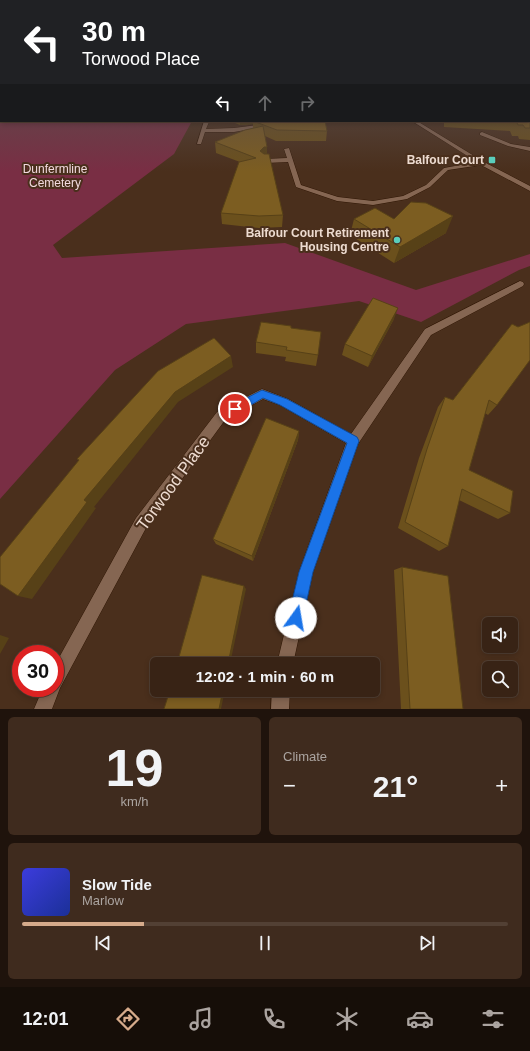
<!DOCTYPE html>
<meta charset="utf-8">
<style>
body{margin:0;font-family:Arial,sans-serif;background:#3f2b1e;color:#f1f3f6;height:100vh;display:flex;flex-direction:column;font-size:15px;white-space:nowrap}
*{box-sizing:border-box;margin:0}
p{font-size:13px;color:#aba4a0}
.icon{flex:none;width:22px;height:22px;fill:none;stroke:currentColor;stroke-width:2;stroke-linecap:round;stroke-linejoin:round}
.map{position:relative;height:709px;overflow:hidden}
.details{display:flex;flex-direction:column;gap:8px;padding:8px;background:#1f130c;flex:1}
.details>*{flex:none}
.hud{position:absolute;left:0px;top:0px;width:530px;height:122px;box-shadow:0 2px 6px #0003,0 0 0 1px #524034;background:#202124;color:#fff;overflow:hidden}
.controls{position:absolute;left:482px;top:617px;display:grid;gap:8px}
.controls a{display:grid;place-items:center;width:36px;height:36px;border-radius:6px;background:#382315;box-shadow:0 2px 6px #0003,0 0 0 1px #524034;font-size:20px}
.speed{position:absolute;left:12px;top:645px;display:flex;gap:8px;font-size:20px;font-weight:700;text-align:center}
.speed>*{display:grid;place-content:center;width:52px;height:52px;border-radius:50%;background:#382315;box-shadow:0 2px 6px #0003,0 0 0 1px #524034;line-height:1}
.speed .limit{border:6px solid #d22;background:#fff;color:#111}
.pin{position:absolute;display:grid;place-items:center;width:34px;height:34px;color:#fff;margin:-17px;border:2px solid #fff;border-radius:50%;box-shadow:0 1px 4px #0007}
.me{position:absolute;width:44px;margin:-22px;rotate:13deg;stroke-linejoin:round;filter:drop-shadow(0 0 3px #0008)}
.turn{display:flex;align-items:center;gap:14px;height:84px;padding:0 16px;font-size:18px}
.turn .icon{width:52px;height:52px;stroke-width:2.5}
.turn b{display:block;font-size:28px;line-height:34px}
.lanes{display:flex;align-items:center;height:38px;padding:0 16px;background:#0003;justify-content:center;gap:20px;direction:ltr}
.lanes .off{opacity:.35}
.big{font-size:30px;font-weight:700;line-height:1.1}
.details .widget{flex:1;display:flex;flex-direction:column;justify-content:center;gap:6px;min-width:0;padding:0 14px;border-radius:6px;background:#3f2b1e}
.details .dial{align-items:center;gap:0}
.dial b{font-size:52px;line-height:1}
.song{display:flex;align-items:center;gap:12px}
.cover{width:48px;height:48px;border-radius:6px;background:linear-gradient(135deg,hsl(240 70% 55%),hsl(230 70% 35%))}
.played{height:4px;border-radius:2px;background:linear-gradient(90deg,#d6ab8b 25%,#524034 25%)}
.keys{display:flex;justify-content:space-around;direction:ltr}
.heat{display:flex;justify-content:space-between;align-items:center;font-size:22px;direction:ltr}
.details .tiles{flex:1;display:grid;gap:8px;grid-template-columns:1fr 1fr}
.widget:last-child{grid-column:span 2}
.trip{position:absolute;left:150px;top:657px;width:230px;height:40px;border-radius:6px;background:#382315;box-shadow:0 2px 6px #0003,0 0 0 1px #524034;font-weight:700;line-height:40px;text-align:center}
.menu{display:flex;height:64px;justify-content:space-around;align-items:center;background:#160e08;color:#aba4a0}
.menu .icon{width:28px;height:28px}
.menu .current{color:#d6ab8b}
.menu b{font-size:18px;color:#f1f3f6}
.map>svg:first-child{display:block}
</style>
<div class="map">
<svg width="530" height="709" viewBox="0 0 530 709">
<rect width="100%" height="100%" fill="#4a2f1c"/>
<path fill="#792e44" d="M0,72L1,121H192L174,154L53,245L62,258L285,243L416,290L530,254V266L519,270L421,322L359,301L186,324L115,370L0,499Z"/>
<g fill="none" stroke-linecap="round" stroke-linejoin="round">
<defs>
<path id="minor" d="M204,121L209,122L206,129L234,128L265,124L268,126L234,132H205L201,144H197Z
M321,121H333L311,126L308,124Z
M412,121H417L484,162L530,186V191L481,165L448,170L430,187L407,199L373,205L337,201L296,187L288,162L265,163L262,161L265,159L287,158L284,149L289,148L301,185L338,197L373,201L403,196L426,185L444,168L477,162Z
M482,132L511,144L530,147V151L508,146L480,135V133Z
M520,281L523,282L524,284L523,286L431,335L358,444L313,572L293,664H277L299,572L346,443L280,405L263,399L225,420L146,528L60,688L52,709H34L43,688H55V665L136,518L217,412L262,389L288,399L351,434L425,329Z
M272,690H290L289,709H271Z"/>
</defs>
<use href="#minor" stroke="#2f1604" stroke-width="1"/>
<use href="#minor" fill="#856652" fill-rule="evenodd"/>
</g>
<path fill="#6b501c" d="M529,72H530V140L519,139L518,136H512L510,131L444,127V123L445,121H529Z
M230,121H325L327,131L326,141H276L265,136L267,147V154L283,215L282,227L259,228L222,224L221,213L240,162L216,153L215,142L253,128V124L240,125Z
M354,219H394L446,233L394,263L350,235Z
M394,319L368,367L342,355L345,344Z
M512,324L497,405L488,415L485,413L469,470L510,513L498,519L459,500L448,546L439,551L398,528L419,458L438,407L445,397L453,400Z
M291,328L318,355L316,366L285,361L286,357L256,353V342Z
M299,431L298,440L253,561L216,544L213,539Z
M402,567L463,709H401L394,570Z"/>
<path fill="#574117" d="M240,121H252L253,124L240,125Z
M264,147H267V157L260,151Z
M453,216L446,233L394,263L400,247Z
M398,308L394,319L368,367L372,356Z
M231,356L233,367L178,402L94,507L96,508L32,599L18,596L84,500L175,392Z
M299,431L298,440L253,561L252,556Z
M244,586L246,589L230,664H228Z
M0,635L9,638L0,654Z
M223,690H225L221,709H219Z"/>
<path fill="#7c5d21" stroke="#574117" d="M529,72H530V86H529Z
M529,92H530V128H525L523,125H518L516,121H529Z
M253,121H325L327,131L277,130Z
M263,126L267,147H264L260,151L264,154H269L283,215L259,216L221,213L239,162L256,158L215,142L245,130Z
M411,202L426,203L453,216L400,247L354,219L375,208L394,219Z
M373,298L398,308L372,356L345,344Z
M261,322L291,326V328L321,332L318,355L286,350L287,347L256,342Z
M530,322V360L497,405L489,400L469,470L513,491L510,513L462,489L448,546L405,522L427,449L445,397L453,400L512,324L518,327Z
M214,338L231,356L175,392L84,500L87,502L18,596L0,584V557L79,460L77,459L158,371Z
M266,418L299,431L252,556L213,539Z
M402,567L448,576L463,709H410Z
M202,575L244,586L228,664H177Z
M170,690H223L219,709H164Z"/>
<linearGradient id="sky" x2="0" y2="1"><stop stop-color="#291a0f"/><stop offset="0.42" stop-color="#5a4d4b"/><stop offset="1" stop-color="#5a4d4b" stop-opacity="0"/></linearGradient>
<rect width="530" height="171" fill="url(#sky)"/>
<path fill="#1a73e8" stroke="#114b97" d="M262,390L287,399L357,437L359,441L313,572L303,618L301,623L296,625L290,623L288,618L299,572L347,443L280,405L263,398L239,412L235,413L231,412L230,409L231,406Z"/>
<g fill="#5acebc" stroke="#4a2f1c" stroke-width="1.5">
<rect x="488" y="156" width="8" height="8" rx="2"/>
<circle cx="397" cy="240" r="4"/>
</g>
<g text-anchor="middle" stroke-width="4" stroke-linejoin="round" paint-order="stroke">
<g font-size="12" font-weight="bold" fill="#eddbd0" stroke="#4a2f1c" text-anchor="end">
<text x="484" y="164">Balfour Court</text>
<text x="389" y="237">Balfour Court Retirement<tspan x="389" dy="14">Housing Centre</tspan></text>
</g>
<g font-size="12" fill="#f2dadf" stroke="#4a2f1c">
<text x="55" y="173">Dunfermline<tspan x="55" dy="14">Cemetery</tspan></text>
</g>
<g font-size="17" fill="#eddbd0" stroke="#4a2f1c">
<text transform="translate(173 483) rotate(-54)" y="6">Torwood Place</text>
</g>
</g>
</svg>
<div class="controls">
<a><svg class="icon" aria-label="sound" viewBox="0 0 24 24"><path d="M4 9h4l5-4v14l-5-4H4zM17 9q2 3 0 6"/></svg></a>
<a><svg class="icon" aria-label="search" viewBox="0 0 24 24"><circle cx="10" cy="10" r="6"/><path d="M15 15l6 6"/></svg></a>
</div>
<div class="speed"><div class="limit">30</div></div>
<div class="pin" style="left:235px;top:409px;background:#d93025"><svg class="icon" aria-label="arrive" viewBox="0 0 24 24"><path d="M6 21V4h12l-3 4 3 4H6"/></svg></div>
<svg class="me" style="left:296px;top:618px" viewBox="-20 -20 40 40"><circle r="19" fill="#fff"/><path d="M0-13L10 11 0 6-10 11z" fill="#1a73e8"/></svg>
<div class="trip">12:02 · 1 min · 60 m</div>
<div class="hud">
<div class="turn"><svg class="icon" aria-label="left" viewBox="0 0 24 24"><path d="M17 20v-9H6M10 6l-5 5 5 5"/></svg><div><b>30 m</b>Torwood Place</div></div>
<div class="lanes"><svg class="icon" aria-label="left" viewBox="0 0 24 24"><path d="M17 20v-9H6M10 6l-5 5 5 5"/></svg><svg class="icon off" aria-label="ahead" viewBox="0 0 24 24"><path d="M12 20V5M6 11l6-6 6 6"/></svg><svg class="icon off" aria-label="right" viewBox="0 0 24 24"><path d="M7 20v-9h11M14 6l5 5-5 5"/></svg></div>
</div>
</div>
<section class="details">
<div class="tiles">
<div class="widget dial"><b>19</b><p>km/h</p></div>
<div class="widget"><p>Climate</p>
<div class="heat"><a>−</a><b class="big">21°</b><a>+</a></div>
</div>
<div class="widget">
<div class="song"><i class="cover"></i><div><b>Slow Tide</b><p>Marlow</p></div></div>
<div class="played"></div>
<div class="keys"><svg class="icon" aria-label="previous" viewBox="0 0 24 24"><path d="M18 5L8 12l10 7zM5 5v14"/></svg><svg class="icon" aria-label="pause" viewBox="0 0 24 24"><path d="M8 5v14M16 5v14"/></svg><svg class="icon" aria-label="next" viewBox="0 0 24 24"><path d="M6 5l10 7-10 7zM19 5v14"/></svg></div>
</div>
</div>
</section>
<nav class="menu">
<b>12:01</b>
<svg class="icon current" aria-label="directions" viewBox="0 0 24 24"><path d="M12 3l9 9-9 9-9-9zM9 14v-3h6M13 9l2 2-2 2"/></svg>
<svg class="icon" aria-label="music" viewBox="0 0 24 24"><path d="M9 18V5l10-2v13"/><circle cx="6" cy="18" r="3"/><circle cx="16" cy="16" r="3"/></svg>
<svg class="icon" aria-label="phone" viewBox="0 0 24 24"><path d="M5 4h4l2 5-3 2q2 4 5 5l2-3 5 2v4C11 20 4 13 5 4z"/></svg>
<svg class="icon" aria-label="climate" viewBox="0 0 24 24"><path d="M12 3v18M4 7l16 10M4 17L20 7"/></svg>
<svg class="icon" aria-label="car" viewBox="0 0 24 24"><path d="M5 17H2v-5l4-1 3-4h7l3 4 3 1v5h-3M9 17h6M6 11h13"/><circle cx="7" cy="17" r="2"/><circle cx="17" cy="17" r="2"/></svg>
<svg class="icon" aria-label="filters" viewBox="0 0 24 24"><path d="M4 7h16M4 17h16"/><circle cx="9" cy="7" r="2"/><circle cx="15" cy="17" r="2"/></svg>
</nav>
